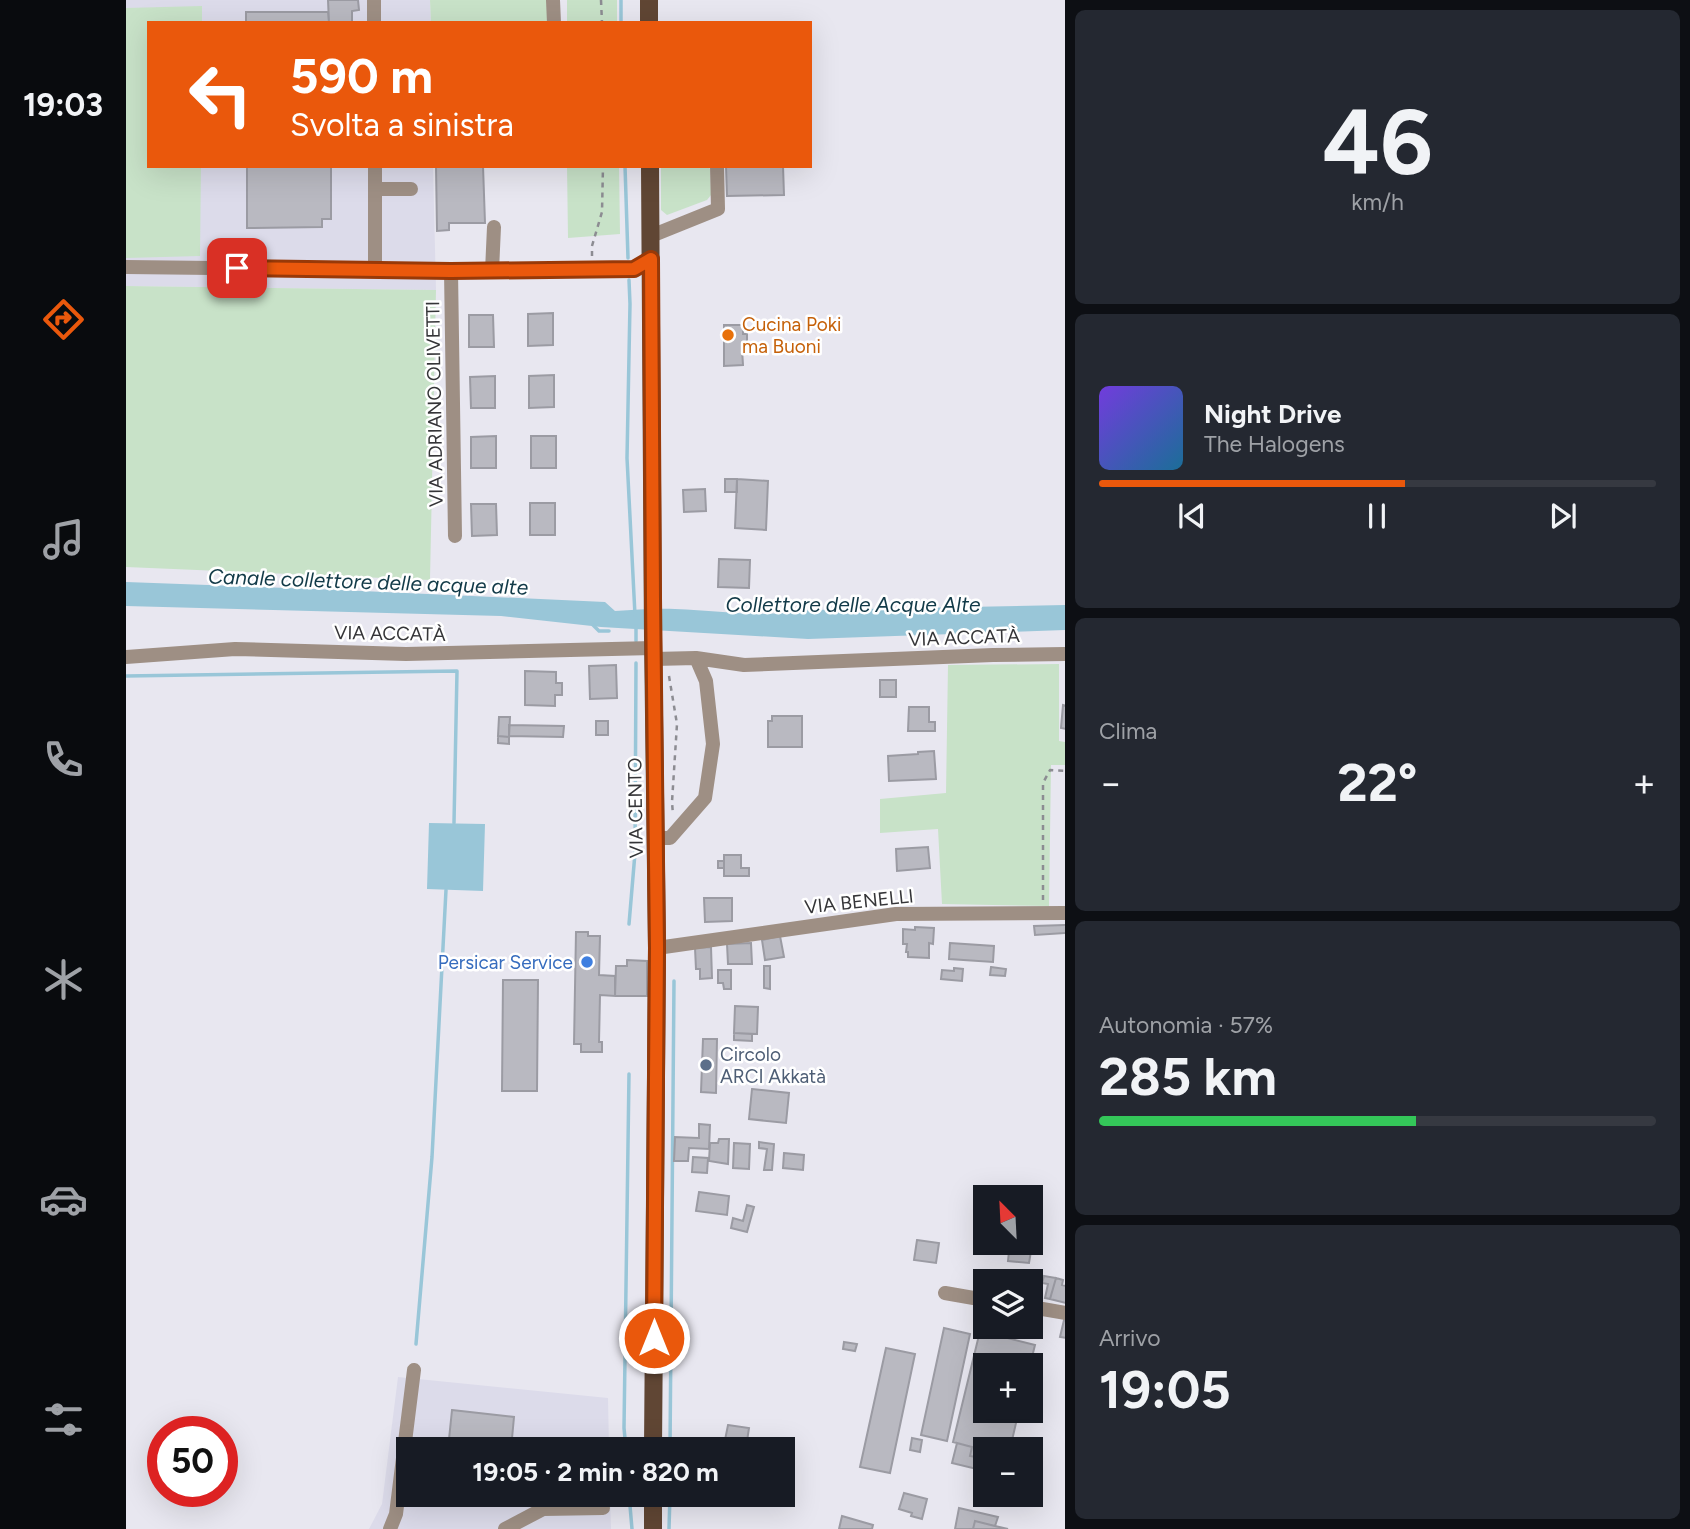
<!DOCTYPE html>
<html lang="it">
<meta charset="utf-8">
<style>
body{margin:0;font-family:Figtree,sans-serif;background:#242831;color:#f1f3f6;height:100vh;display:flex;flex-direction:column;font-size:26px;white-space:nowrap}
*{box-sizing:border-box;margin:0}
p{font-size:23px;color:#9ea1a6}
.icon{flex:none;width:38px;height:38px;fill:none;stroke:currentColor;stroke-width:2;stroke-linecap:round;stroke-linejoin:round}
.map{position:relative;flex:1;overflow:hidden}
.side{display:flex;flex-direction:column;gap:10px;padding:10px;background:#0d0f14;width:625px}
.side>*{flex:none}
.banner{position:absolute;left:21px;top:21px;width:665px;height:147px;border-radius:0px;box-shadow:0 7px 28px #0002;background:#ea580c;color:#fff;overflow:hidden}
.needle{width:46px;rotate:336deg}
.buttons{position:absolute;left:847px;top:1185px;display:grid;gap:14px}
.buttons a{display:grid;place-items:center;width:70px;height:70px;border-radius:0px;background:#171b24;box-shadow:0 7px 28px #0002;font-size:35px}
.speed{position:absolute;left:21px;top:1416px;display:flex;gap:14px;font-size:35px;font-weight:700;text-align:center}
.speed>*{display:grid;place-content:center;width:91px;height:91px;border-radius:50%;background:#171b24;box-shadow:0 7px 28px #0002;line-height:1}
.speed .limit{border:10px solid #d22;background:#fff;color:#111}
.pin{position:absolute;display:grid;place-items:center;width:60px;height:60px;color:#fff;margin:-30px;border-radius:14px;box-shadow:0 4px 10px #0006}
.me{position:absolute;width:77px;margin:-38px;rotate:0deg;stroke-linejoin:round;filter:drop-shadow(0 0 5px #0008)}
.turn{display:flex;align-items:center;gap:24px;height:147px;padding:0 28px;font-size:32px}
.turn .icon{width:91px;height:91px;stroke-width:2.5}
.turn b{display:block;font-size:49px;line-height:60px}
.big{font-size:52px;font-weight:700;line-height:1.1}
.side .card{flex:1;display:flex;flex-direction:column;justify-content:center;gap:10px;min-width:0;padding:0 24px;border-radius:10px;background:#242831}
.side .dial{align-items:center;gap:0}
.dial b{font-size:91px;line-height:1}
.song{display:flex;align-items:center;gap:21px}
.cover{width:84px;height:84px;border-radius:10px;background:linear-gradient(135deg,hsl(260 70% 55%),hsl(200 70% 35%))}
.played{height:7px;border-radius:4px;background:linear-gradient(90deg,#ea580c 55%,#363941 55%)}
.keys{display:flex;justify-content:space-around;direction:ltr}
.heat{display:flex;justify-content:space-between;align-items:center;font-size:38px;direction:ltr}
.charge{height:10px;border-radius:5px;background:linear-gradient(90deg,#34c759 57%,#363941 0)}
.trip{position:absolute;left:270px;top:1437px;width:399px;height:70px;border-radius:0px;background:#171b24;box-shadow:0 7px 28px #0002;font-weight:700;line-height:70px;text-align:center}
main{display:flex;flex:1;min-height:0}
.dock{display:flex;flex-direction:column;width:126px;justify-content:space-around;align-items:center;background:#090b0e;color:#9ea1a6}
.dock .icon{width:49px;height:49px}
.dock .on{color:#ea580c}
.dock b{font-size:32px;color:#f1f3f6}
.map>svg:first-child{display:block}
</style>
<main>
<nav class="dock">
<b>19:03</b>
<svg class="icon on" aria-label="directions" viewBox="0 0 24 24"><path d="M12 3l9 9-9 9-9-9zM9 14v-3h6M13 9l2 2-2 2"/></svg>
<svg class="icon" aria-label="music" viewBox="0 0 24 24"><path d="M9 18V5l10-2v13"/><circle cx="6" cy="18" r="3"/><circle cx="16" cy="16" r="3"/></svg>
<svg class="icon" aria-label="phone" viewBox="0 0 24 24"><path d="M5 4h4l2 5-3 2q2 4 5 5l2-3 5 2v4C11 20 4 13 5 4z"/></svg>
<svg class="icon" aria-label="climate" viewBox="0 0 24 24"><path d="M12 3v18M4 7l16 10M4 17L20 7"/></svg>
<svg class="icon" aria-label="car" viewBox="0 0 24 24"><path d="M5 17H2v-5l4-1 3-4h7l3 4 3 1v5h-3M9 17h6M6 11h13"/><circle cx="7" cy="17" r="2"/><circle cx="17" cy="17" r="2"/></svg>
<svg class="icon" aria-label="filters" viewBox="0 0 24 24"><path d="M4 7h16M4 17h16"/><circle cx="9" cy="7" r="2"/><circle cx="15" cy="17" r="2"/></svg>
</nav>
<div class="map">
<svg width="940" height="1529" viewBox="0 0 940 1529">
<rect width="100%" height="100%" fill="#e8e7f0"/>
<path fill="#dcdbea" d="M0,0H304L305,23H23V166H307L310,290L0,286Z
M272,1377L482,1398L483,1449H282V1494L484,1495L485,1529H243L256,1504Z"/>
<path fill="#c8e2c8" d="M304,0H421V23H305Z
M441,0H491V23H441Z
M76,6V23H23V166H75L74,256L0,258V8Z
M441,166H493L494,234L442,238Z
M535,166H582L584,169L585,195L581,200L541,215L535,210Z
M0,286L310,290L304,580L0,567Z
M933,664V741L939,742L940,765H925L923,906L816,904L812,829L754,833V799L820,793L822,665Z"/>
<path fill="#99c6d8" d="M0,582L214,590L479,602L489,611C509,610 529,608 549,609C596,611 636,618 684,610L939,605L940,630L682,639L475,627L375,616L0,606Z
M303,823L359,824L357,891L301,889Z"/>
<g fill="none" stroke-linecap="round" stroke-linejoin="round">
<path stroke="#99c6d8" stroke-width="3.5" d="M495,23V0
M499,166L502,258
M503,280L504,304L501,458L509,615
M467,625L473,631H483
M510,626V641
M0,676L331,671L328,823
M503,924L509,853L510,663
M290,1344L306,1157L320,890
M500,1449L498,1428L503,1074
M544,1449L548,981
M503,1494L506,1529
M543,1529L544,1494"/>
</g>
<path fill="#b9b9c1" stroke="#9b9ba3" stroke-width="2" d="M202,0H232L233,10L226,11V23H203Z
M120,12H202L203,23H120Z
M121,166H205V219H196V227L121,228Z
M310,166H357L359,223H323V230L311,231Z
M600,166H657L658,195L601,196Z
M427,313V345L402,346V314Z
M343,315H367L368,347H343Z
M598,325H617V334H621V349H616L617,365L598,366Z
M428,375V407L403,408V376Z
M369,376V408H345L344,377Z
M370,436V468H345V437Z
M405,436H430V468H405Z
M599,479H611V492H599Z
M611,479L642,481L640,530L609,528Z
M579,489L580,511L558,512L557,490Z
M404,503H429V535H404Z
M345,504H370L371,535L346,536Z
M593,559L624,560L623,588L592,587Z
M490,665L491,698L464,699L463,666Z
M399,671L430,672V683H436V695H429V706L399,705Z
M754,680H770V697H754Z
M937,705L940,706V729L935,728Z
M783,707H803V722H809V731H782Z
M646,716H676V747H642V721H646Z
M373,717H384L383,737L372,736Z
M470,721H482V735H470Z
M383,725L438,726L437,737L383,736Z
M372,736L383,737V744L372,743Z
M808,751L810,779L763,781L762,756L792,754V752Z
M802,847L804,868L771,871L770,849Z
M598,855H615V868H623V876H598Z
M592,861H598V868H592Z
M578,898H606V921L579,922Z
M940,925V933L909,935L908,926Z
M789,927L808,928L807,944L803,943V958L782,957V952H780L781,944H777V929L789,930Z
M450,932H462V936H474L473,975L489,976V996L474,995L473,1042H476V1052H455V1044H448Z
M654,936L658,957L639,960L636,940Z
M625,943L626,964H602L601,944Z
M824,943L868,946L867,962L823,959Z
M585,947L586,978L574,979V969H570L569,948Z
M501,960L521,961V996H489L490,966H501Z
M638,966H644V989L638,988Z
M865,967L880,969L879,976L864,975Z
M828,968L837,969L836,981L815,979L816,970L828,971Z
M592,970H605V989H598L597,983H592Z
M377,980H412L411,1091H376Z
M609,1006L632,1007L631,1034L608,1033Z
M608,1033L626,1034V1041L608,1040Z
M577,1039H591L590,1093L575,1092Z
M626,1089L663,1093L660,1123L623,1119Z
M573,1124L584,1125L583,1149L563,1148L562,1161H548L549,1137L573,1138Z
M593,1139H603L602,1164L583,1161L584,1143H592Z
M633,1142L648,1144L646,1170H638L641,1149L633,1148Z
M608,1143L624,1144L623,1169L607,1168Z
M658,1153L678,1155L677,1170L657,1168Z
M567,1157L582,1158L581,1173L566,1172Z
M573,1192L603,1196L601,1215L570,1211Z
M621,1205L628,1207L621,1232L605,1228L607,1218L617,1221Z
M791,1240L813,1243L810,1263L788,1260Z
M884,1242L906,1245L903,1263L882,1261Z
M918,1276L930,1278L924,1299L919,1298L922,1284L916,1283Z
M930,1278L937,1280L936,1285L940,1286V1303L924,1299Z
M938,1320L940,1321V1338L934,1337Z
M818,1328L844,1334L821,1441L795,1435Z
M854,1331L909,1345L904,1365H859V1410H893L884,1449H857L855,1458L844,1456L846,1447L827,1442Z
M718,1342L731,1344L729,1351L717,1349Z
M760,1348L789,1354L764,1473L734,1467Z
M326,1410L388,1417L385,1449H322Z
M602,1425L623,1428L620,1448L598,1445Z
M786,1438L796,1440L794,1452L784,1450Z
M831,1443L846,1447L844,1456L855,1458L857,1449L859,1450V1471L826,1463Z
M778,1493L801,1499L796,1519L785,1516L786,1513L773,1509Z
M342,1494H380L379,1499Z
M833,1508L872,1517L869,1526L849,1521L847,1529H829Z
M716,1516L747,1525L746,1529H713Z
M849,1521L869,1526L882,1529H847Z"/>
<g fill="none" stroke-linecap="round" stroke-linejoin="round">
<path stroke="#8c8c92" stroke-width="2.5" stroke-dasharray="5 5" stroke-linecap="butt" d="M475,0L476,23
M466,256V246L476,212L477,166
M543,676L551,724L546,802L547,815
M917,900V783L924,770L940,771"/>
<path stroke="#9e8f84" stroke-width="14" d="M248,0V23
M427,0L428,23
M249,166V269
M249,189H285
M525,236L592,209L591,166
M0,267L325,271L508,269L525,259
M325,271L329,536
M366,271L368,227
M0,657L109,649L280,654L527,648
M528,659L570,658L618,665L867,655L940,654
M531,838H544L579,798L587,744L580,681L570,658
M531,948L770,914L940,913
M819,1293L859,1300
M905,1307L940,1313
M264,1529L270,1514L288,1370
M379,1529L417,1509L477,1508"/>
<path stroke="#604634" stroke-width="18" d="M523,0V23
M524,166L527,637L531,948L527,1449
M527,1529V1494"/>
</g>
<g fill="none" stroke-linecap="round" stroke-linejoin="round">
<defs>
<path id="route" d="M111,268L325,271L508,269L525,259L527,598L531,948L528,1338"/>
</defs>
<use href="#route" stroke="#983908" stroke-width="18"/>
<use href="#route" stroke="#ea580c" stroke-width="12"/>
</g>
<circle fill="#e8710a" stroke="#fff" stroke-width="2.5" cx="602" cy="335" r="7"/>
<circle fill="#3f7fe0" stroke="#fff" stroke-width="2.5" cx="461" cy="962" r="7"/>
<circle fill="#5c6f8a" stroke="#fff" stroke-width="2.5" cx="580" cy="1065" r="7"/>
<g text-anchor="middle" stroke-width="5" stroke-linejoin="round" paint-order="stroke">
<g font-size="19" fill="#c56008" stroke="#fff" text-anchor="start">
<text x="616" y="331">Cucina Poki<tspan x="616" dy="22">ma Buoni</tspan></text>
</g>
<g font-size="19" fill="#353538" stroke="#fff">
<text transform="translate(308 404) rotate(-91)" y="7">VIA ADRIANO OLIVETTI</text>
<text transform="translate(264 633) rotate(1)" y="7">VIA ACCATÀ</text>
<text transform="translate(838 637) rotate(-2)" y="7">VIA ACCATÀ</text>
<text transform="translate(509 808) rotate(-91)" y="7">VIA CENTO</text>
<text transform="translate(733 901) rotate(-6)" y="7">VIA BENELLI</text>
</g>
<g font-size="19" fill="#366cbe" stroke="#fff" text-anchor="end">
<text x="447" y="969">Persicar Service</text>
</g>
<g font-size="19" fill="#4e5e75" stroke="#fff" text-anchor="start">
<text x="594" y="1061">Circolo<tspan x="594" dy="22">ARCI Akkatà</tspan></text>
</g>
<g font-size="21" font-style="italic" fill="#123a48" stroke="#fff">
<text transform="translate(242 582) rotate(2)" y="7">Canale collettore delle acque alte</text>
<text x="727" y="612">Collettore delle Acque Alte</text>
</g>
</g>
</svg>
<div class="buttons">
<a><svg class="needle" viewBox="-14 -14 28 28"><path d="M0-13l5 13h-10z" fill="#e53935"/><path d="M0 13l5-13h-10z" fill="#9ea1a6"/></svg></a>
<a><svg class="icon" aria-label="layers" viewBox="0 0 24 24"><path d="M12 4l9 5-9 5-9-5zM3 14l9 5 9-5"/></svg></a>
<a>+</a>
<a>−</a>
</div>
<div class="speed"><div class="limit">50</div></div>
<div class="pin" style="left:111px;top:268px;background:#d93025"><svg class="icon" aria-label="arrive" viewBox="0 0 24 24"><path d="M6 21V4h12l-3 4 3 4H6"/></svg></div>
<svg class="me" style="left:528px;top:1338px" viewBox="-20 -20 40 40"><circle r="17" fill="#ea580c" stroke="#fff" stroke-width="3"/><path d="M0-11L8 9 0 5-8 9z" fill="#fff"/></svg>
<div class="trip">19:05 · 2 min · 820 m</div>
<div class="banner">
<div class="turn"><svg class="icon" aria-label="left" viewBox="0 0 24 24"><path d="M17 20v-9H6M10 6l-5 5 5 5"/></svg><div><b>590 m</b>Svolta a sinistra</div></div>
</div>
</div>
<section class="side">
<div class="card dial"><b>46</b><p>km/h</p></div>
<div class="card">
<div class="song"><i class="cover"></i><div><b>Night Drive</b><p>The Halogens</p></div></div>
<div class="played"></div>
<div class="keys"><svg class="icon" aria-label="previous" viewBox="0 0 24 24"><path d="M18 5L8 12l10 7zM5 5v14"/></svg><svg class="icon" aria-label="pause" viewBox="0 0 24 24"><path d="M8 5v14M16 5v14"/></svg><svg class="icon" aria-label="next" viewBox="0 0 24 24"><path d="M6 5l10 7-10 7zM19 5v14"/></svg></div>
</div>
<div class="card"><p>Clima</p>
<div class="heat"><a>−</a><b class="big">22°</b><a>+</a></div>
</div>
<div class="card"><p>Autonomia · 57%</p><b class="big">285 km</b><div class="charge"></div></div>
<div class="card"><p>Arrivo</p><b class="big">19:05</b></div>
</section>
</main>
